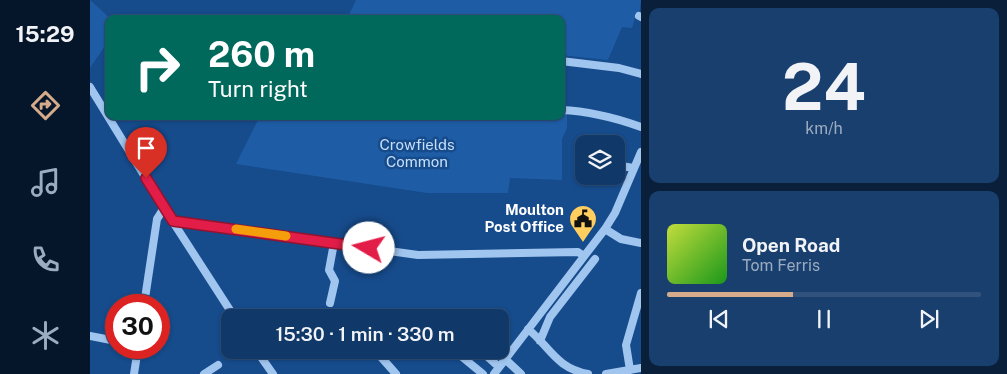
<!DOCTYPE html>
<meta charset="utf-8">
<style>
body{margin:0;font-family:"Public Sans",sans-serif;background:#193f6f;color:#f1f3f6;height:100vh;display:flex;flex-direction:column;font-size:19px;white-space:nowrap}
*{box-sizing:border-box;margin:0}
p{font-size:16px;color:#9cacc0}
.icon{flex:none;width:28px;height:28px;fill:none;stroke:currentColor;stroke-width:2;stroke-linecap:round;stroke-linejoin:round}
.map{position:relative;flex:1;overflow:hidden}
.side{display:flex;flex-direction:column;gap:8px;padding:8px;background:#091f3a;width:366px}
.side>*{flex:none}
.guide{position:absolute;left:15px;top:15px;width:460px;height:105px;border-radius:10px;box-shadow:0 1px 4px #0004,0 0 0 1px #30527d;background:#00695c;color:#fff;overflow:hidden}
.tools{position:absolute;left:485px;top:135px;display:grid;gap:10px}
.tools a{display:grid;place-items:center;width:50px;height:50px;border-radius:10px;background:#103869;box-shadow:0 1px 4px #0004,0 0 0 1px #30527d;font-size:25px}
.speed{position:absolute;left:15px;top:294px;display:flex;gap:10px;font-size:25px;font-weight:700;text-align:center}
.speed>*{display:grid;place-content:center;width:65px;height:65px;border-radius:50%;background:#103869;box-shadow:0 1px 4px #0004,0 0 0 1px #30527d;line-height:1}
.speed .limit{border:8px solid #d22;background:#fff;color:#111}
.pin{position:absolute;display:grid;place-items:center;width:42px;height:42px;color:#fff;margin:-51px -21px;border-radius:50% 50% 50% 0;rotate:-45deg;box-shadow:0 0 5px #0007}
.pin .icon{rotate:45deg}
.me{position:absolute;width:55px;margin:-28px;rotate:278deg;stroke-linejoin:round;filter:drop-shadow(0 0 4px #0008)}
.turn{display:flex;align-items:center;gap:18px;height:105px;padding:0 20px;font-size:22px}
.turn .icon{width:65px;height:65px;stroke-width:2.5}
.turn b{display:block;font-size:35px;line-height:42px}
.side .card{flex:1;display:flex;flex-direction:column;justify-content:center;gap:8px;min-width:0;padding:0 18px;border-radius:10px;background:#193f6f}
.side .dial{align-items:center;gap:0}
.dial b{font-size:65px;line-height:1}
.song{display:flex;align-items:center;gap:15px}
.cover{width:60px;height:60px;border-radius:8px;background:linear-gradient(135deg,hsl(70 70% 55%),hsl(120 70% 35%))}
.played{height:5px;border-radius:2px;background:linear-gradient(90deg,#d6ab8b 40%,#30527d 40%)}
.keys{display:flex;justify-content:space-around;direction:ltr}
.trip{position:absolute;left:131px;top:309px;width:288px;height:50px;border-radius:10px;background:#103869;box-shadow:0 1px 4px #0004,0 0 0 1px #30527d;font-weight:600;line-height:50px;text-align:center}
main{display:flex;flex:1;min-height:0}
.menu{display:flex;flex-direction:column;width:90px;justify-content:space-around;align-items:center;background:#06162a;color:#9cacc0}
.menu .icon{width:35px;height:35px}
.menu .current{color:#d6ab8b}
.menu b{font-size:22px;color:#f1f3f6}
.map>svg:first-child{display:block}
</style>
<main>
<nav class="menu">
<b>15:29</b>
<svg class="icon current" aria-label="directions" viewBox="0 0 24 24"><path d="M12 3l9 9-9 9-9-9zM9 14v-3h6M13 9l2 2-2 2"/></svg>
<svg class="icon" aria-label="music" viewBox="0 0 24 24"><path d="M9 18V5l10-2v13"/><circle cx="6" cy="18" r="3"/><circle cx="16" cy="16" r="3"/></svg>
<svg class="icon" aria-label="phone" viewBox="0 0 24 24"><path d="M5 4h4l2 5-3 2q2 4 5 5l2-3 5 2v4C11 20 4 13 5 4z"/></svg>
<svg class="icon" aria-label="climate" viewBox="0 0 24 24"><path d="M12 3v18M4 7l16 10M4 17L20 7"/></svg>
</nav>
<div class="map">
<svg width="551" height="374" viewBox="0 0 551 374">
<rect width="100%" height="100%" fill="#164b8c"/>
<path fill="#1e5da6" d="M0,0L21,19H19V40L0,68Z
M266,0H551L549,16L545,18L542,28L532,27L518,60L471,55V19H257Z
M471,112L477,113V128L472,139V180L420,178L418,193H337L146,164L170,116H471Z"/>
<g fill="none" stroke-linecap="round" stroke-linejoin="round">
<path stroke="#a0c5ef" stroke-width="8" d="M549,16L551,17
M471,61L529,68L551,74
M0,87L74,208L145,318
M471,110C497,111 526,118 551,127
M526,165L543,168
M83,221L328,255L488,252L494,256
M515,229L531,239L551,243
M240,303L245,281L239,270L244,243
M54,305L67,219L74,208
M438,329C460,347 466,368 498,374
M0,336L26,341
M450,341L460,317L505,259
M166,350L183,374
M359,350L371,356L393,374
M390,350L409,367
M291,357L306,374
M415,359L431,374
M540,370L536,345L551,293
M44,374L48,348
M114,374L128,365
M404,374L515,229L525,213L551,152
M516,374L551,368"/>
</g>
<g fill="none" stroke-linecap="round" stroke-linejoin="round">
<defs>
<path id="route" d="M56,178L83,221L279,248"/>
</defs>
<use href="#route" stroke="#92132f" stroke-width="12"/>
<use href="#route" stroke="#e11d48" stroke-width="9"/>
<path stroke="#f59e0b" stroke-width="9" d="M146,229L196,236"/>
</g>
<defs>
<symbol id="civic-pin" viewBox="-11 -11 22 30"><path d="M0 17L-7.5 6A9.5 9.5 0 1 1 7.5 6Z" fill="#ffce5e" stroke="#164b8c"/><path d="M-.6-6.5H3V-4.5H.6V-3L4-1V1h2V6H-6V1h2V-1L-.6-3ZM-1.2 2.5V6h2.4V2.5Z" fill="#111"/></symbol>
</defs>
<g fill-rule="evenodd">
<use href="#civic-pin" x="477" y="203" width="32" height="43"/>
</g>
<g text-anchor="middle" stroke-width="5" stroke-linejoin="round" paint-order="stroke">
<g font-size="15" fill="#c6dffb" stroke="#164b8c">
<text x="327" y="150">Crowfields<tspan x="327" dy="17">Common</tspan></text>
</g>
<g font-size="15" font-weight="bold" fill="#fff" stroke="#164b8c" text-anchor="end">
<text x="474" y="215">Moulton<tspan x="474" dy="17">Post Office</tspan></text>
</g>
</g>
</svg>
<div class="tools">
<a><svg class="icon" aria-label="layers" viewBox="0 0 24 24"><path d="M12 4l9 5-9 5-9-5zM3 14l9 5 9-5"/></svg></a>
</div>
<div class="speed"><div class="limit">30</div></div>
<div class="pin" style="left:56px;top:178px;background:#d93025"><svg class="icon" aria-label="arrive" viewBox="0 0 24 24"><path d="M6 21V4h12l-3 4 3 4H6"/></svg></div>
<svg class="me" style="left:279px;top:248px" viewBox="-20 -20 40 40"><circle r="19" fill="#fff"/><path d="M0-13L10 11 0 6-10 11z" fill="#e11d48"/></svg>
<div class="trip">15:30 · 1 min · 330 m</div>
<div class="guide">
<div class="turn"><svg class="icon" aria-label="right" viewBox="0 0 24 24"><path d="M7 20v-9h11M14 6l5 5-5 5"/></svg><div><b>260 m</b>Turn right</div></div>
</div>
</div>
<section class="side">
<div class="card dial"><b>24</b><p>km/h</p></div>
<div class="card">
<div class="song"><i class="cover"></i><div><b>Open Road</b><p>Tom Ferris</p></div></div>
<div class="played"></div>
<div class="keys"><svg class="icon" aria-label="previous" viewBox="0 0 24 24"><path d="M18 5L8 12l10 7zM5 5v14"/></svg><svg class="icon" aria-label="pause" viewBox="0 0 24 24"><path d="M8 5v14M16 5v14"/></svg><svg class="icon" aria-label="next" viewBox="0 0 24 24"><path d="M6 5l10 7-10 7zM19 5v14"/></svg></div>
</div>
</section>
</main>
